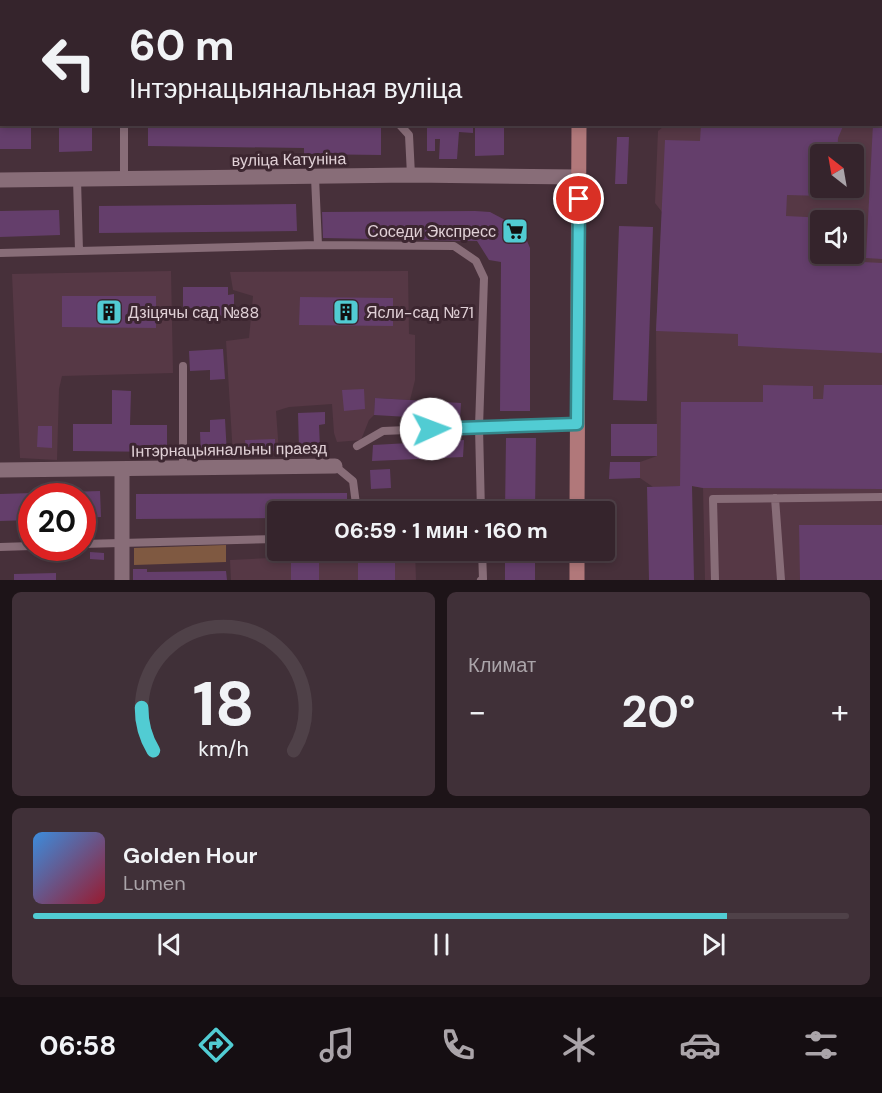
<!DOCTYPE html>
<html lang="ru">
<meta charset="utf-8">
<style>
body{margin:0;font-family:"DM Sans",sans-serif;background:#403038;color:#f1f3f6;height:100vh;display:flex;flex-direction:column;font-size:22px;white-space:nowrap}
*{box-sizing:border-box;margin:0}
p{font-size:20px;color:#aaa4a9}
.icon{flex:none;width:33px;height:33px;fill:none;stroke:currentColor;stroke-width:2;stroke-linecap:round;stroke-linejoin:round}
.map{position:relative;height:580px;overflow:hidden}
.details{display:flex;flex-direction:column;gap:12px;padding:12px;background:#1d1418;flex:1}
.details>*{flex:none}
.top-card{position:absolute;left:0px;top:0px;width:882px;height:126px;box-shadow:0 3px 9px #0003,0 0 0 2px #4f4148;background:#35242c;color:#f1f3f6;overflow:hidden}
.needle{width:39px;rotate:329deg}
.tools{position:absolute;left:810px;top:144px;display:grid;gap:12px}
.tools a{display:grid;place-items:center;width:54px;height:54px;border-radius:6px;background:#35242c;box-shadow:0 3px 9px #0003,0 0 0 2px #4f4148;font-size:30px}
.speed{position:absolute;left:18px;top:483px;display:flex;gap:12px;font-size:30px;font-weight:700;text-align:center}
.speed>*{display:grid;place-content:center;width:78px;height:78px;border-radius:50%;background:#35242c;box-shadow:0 3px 9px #0003,0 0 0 2px #4f4148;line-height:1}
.speed .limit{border:9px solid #d22;background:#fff;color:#111}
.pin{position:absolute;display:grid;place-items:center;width:51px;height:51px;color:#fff;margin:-26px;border:3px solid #fff;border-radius:50%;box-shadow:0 2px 6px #0007}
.me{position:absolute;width:66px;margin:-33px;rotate:88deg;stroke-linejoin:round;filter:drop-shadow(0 0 4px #0008)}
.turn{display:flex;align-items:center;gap:21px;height:126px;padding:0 30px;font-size:27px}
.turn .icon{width:78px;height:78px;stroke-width:2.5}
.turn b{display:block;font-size:42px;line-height:51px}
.big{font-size:45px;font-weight:700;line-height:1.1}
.details .tile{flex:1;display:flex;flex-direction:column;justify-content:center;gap:9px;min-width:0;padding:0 21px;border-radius:9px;background:#403038}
.details .dial{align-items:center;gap:0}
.dial svg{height:156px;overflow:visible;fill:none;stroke:#4f4148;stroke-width:7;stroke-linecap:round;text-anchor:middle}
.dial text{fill:#f1f3f6;stroke:none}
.song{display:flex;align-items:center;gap:18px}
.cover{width:72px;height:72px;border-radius:9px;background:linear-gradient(135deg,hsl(210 70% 55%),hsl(350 70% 35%))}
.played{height:6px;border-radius:3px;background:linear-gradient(90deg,#51ccd3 85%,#4f4148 85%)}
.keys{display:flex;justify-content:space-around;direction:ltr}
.heat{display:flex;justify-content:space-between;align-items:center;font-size:33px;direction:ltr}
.details .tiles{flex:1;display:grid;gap:12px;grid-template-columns:1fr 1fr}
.tile:last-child{grid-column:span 2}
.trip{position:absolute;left:267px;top:501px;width:348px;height:60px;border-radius:6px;background:#35242c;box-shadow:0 3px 9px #0003,0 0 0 2px #4f4148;font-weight:700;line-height:60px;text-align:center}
.menu{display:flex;height:96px;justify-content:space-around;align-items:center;background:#150e12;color:#aaa4a9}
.menu .icon{width:42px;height:42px}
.menu .on{color:#51ccd3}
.menu b{font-size:27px;color:#f1f3f6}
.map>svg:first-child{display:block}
</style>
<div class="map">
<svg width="882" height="580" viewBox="0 0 882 580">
<rect width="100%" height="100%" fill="#47303a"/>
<path fill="#563845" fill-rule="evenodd" d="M206,0H506L206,2Z
M705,0H882V580H705L703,488L692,486L653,487L640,478V462L657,456L656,331L662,212L655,203L658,131L667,124H880V2L702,1ZM820,154H854V188H820ZM820,220H854V254H820Z
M171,271L173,373L62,376L59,389L57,460L20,458L12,274Z
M408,271L409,334L415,335V380L410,400L375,398L374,415L369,420L361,440L337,442L334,433L332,404L289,407L276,411L279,453L233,456L226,341L249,338L253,296L233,290L230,272Z
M282,551H415L416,580H231L230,560L271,558Z"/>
<path fill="#7f5941" d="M226,545V562L134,565V548Z"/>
<path fill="#643e6b" d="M0,124H31V149H0Z
M59,124H92V151L59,152Z
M148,124H381V155L304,154V148L148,146Z
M427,124H473V133L459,132L457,159H439L440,139H435V151H427Z
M475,124H504V155L475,156Z
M701,124H844L838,138L837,154H820V188H823V196L787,195L786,216L827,218L826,220H820V254H825L824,260L882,263V353L738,346V334L656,331L665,140L700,141Z
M873,124H882V259L866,258Z
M617,137H629L627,184H615Z
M296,204L297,231L99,233V206Z
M59,210L60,235L0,237V211Z
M475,211L490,212L507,221L519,222L530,248V411H500L501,262L489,260L477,241L323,238L322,212Z
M619,226L653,227L647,401L613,400Z
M183,287H228V295L234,294V308H230V316H210V308H183Z
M62,296H156V328L62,327Z
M300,297L393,298V326L299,325Z
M223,349L225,379L210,380V370L190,371L189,351Z
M763,385L813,386V399H823L824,385H882V489L703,488L692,486L694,580H649L647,487L680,486L681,402H763Z
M364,389L365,409L344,411L342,390Z
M112,390L131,391L130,425H167V452L73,451V424H112Z
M375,398L461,403L460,420L374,415Z
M325,412V424L319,425L320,448L299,449L298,413Z
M225,419L227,455L201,456L200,432H210V420Z
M611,424H657V456H611Z
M38,426H52V448L37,447Z
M506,438H536L535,512H505Z
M275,439V451L246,452L245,440Z
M464,440L463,457L372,461L373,445Z
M610,462H640V478L609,479Z
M390,469L391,488L371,489L370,470Z
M100,491L101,517L82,518V496H32V520L0,521V494Z
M347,493V512H278V518L136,519V494Z
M799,525H882V580H800Z
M291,550L319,551V580H291Z
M358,550H395V580H358Z
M505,550H535V580H505Z
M90,552L104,553V560L90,559Z
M133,569H147V572L226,571L227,580H133Z
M56,573V580H14V574Z"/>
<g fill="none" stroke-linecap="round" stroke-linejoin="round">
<path stroke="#886d78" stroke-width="8" d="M407,0V2
M124,124V179
M399,124L409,135L411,175
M315,177L318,245
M77,179L79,251
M0,253L318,245L454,246L476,261L484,278L479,427L383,431L357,446
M335,466L353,481L357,512
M183,468V366
M775,498L781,580
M481,512L479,427L577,424
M82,544L278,539
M0,547L32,546
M481,580L483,579L482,550
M715,580L713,499L882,497"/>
<path stroke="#886d78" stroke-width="15" d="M0,180L411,175L579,177
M0,470L335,466
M122,580V469"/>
<path stroke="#b1787a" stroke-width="15" d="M579,0V2
M577,512L579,124
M577,550V580"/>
</g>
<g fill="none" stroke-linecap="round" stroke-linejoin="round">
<defs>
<path id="route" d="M431,429L577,424L579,199"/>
</defs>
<use href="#route" stroke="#358589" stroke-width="15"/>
<use href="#route" stroke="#51ccd3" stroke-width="10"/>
</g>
<defs>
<symbol id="supermarket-square" viewBox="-11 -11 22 22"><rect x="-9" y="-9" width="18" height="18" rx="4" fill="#51ccd3" stroke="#3c2630"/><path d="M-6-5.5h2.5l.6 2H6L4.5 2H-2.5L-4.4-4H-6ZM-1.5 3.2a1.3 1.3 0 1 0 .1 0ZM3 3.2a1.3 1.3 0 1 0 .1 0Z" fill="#111"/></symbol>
<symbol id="building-square" viewBox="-11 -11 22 22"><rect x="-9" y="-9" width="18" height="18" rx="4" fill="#51ccd3" stroke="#3c2630"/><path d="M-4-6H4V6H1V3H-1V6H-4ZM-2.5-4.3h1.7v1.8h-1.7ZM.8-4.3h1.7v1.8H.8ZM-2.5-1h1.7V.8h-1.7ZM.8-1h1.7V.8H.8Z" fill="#111"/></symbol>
</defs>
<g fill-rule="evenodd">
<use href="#supermarket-square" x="500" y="216" width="30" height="30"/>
<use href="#building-square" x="94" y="297" width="30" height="30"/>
<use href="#building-square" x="331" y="297" width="30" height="30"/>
</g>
<g text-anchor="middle" stroke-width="6" stroke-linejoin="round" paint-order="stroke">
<g font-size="16" fill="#e0d0d6" stroke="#3c2630">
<text transform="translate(289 159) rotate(-1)" y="6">вуліца Катуніна</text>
<text transform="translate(229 449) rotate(-1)" y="6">Інтэрнацыянальны праезд</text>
</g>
<g font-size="16" fill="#e0d0d6" stroke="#3c2630" text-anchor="start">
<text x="496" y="237" text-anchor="end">Соседи Экспресс</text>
<text x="128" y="318">Дзіцячы сад №88</text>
<text x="366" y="318">Ясли-сад №71</text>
</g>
</g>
</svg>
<div class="tools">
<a><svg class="needle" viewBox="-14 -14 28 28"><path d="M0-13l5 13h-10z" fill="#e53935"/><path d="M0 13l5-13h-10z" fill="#aaa4a9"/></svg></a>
<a><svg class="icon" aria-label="sound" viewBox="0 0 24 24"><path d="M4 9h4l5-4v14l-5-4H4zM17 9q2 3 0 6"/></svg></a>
</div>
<div class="speed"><div class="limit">20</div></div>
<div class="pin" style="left:579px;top:199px;background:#d93025"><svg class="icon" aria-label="arrive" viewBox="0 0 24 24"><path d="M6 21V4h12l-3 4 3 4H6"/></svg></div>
<svg class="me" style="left:431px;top:429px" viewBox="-20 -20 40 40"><circle r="19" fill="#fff"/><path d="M0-13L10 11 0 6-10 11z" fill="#51ccd3"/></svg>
<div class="trip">06:59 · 1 мин · 160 m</div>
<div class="top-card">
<div class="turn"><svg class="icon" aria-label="left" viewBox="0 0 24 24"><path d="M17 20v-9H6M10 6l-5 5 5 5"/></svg><div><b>60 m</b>Інтэрнацыянальная вуліца</div></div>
</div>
</div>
<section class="details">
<div class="tiles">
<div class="tile dial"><svg viewBox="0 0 100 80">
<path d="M14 69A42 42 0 1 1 86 69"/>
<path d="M14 69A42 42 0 0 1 8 47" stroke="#51ccd3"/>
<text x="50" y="56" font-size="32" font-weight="700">18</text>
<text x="50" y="72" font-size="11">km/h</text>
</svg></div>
<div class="tile"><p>Климат</p>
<div class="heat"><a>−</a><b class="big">20°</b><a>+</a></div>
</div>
<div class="tile">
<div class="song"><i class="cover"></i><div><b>Golden Hour</b><p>Lumen</p></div></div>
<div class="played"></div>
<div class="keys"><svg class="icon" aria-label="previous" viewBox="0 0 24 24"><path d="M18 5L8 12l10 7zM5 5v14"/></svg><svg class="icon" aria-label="pause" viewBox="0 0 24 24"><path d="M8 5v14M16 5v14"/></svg><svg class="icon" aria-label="next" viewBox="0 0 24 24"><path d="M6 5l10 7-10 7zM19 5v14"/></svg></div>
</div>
</div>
</section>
<nav class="menu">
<b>06:58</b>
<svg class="icon on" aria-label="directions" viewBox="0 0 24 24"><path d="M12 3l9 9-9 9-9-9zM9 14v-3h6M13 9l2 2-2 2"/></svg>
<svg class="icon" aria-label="music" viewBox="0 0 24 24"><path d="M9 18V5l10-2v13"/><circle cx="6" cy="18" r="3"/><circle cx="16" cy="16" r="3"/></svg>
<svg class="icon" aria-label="phone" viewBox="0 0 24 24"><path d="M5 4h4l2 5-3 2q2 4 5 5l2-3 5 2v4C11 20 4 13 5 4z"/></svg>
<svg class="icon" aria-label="climate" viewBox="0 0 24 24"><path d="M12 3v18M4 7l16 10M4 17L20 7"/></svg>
<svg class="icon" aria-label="car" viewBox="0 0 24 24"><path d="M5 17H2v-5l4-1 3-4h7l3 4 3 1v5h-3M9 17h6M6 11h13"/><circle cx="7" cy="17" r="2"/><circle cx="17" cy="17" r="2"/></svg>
<svg class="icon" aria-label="filters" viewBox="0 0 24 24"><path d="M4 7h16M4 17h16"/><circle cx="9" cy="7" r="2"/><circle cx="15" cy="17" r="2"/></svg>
</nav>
